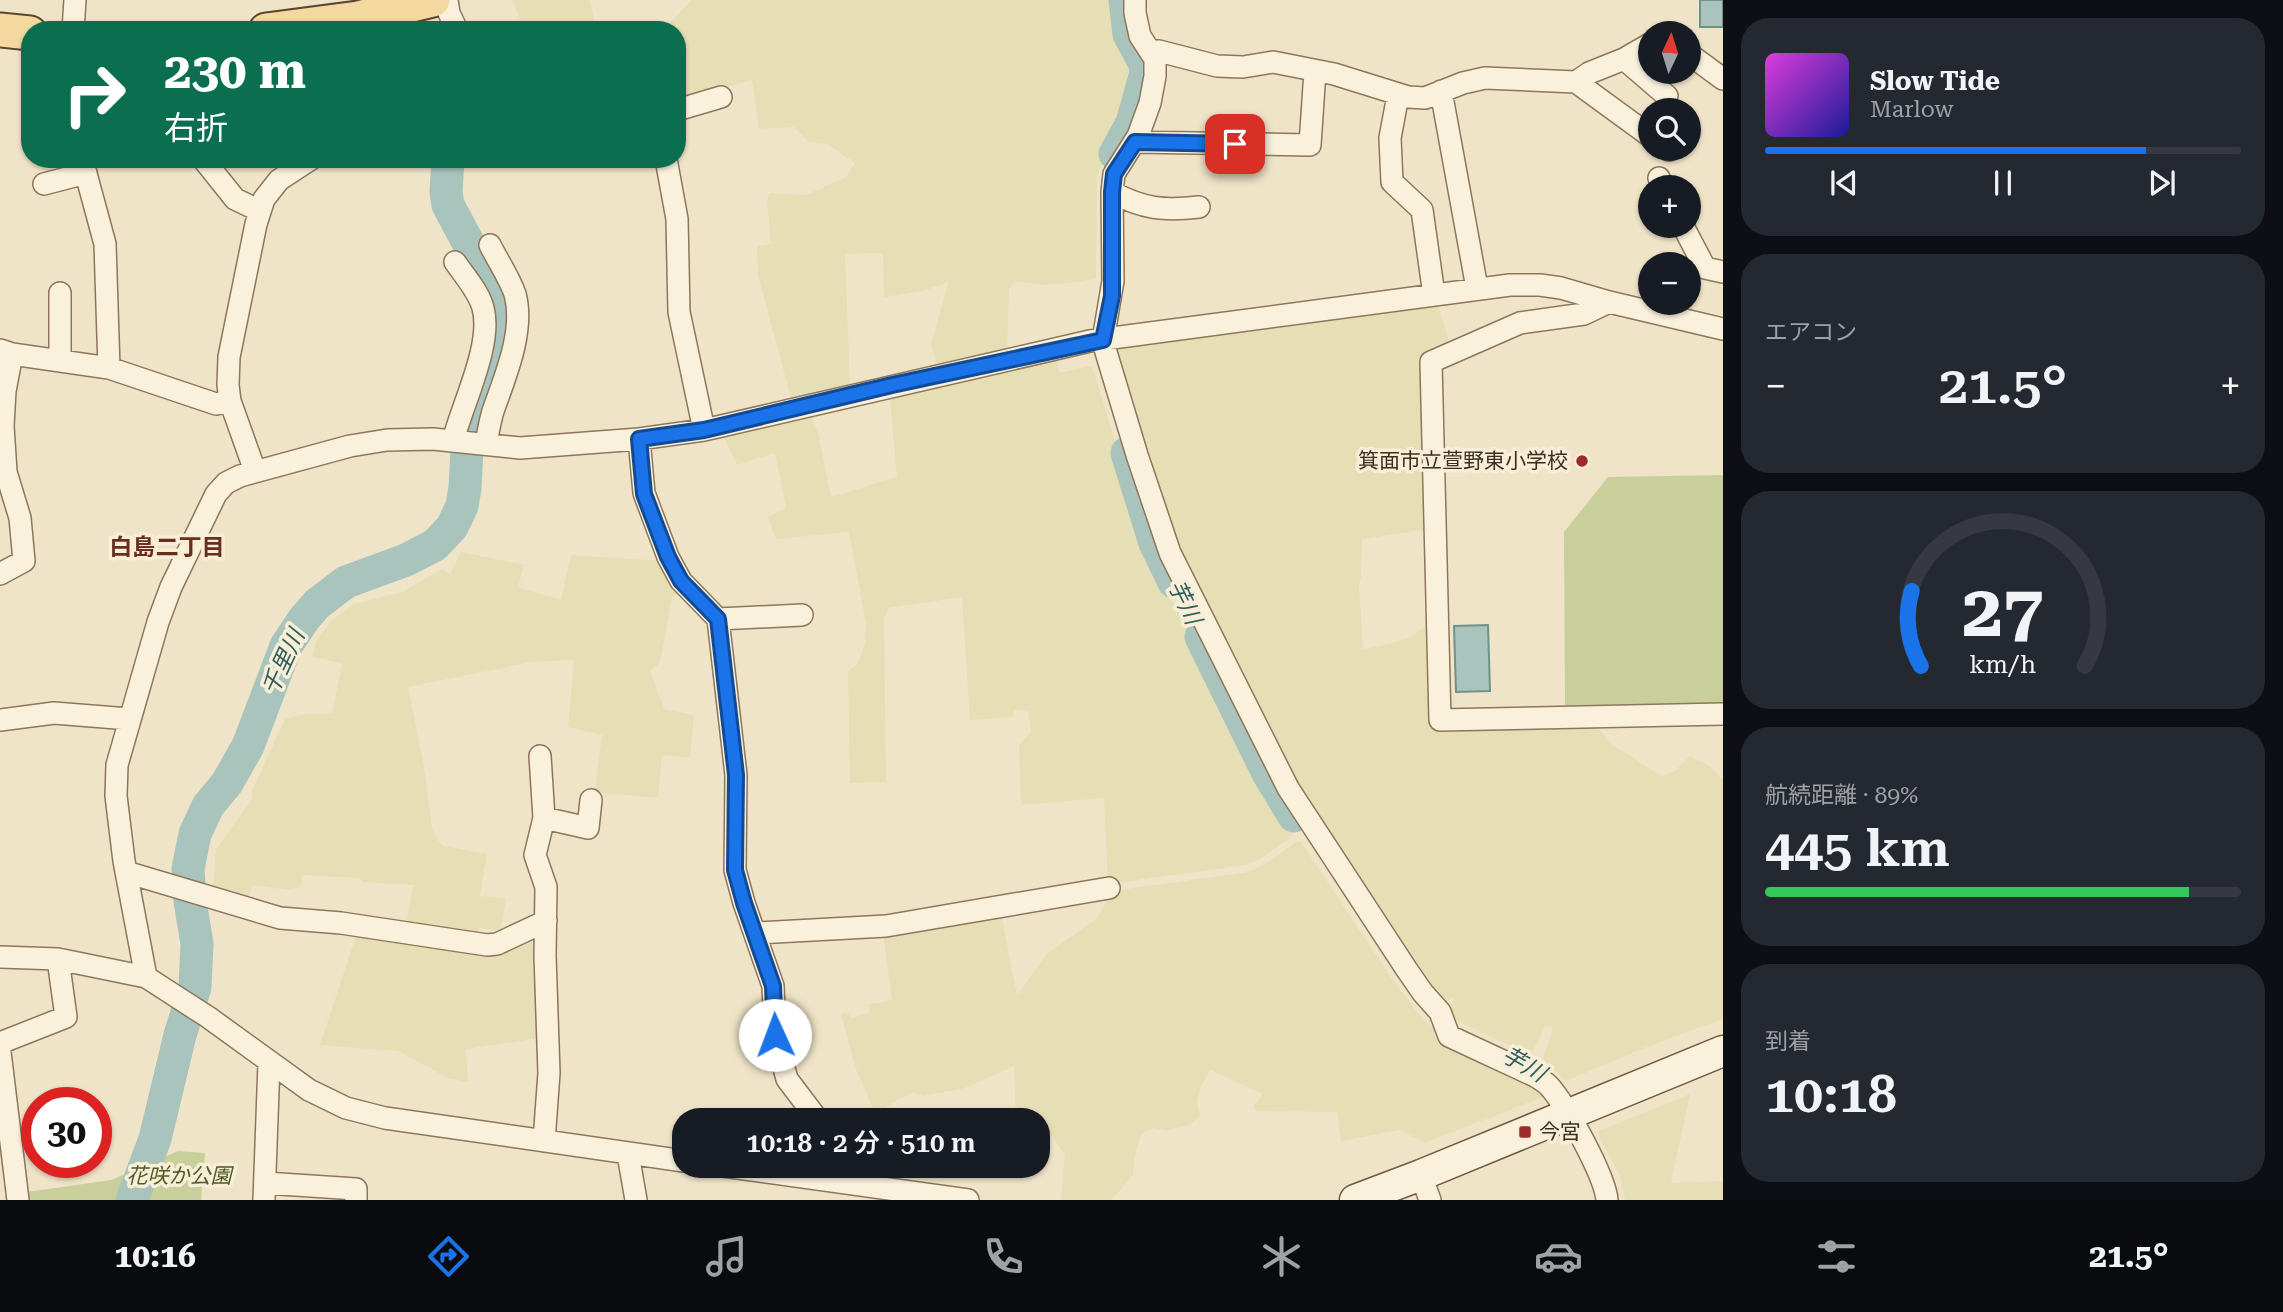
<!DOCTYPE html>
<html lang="ja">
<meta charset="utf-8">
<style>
body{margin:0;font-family:"Roboto Serif","Noto Sans JP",serif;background:#242831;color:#f1f3f6;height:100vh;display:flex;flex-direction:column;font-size:26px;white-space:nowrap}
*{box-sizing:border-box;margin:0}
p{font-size:23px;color:#9ea1a6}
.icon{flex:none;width:38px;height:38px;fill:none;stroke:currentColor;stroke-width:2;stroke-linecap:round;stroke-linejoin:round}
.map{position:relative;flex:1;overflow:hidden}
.details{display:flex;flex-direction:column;gap:18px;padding:18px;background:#0d0f14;width:560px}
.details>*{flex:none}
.top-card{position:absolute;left:21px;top:21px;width:665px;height:147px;border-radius:28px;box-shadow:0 2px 5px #0004;background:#0b6e4f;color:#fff;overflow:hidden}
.needle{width:46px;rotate:4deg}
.controls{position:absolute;left:1638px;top:21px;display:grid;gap:14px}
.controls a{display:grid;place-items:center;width:63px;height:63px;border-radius:50%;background:#171b24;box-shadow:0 2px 5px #0004;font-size:35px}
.speed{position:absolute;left:21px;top:1087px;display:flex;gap:14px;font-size:35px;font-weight:700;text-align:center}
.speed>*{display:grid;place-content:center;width:91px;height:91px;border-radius:50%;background:#171b24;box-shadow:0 2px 5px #0004;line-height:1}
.speed .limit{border:10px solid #d22;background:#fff;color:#111}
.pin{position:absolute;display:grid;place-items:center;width:60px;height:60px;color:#fff;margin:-30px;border-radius:14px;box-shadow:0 4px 10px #0006}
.me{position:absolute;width:77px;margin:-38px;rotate:358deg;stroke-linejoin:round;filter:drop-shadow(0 0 5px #0008)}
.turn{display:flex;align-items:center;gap:24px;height:147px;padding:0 28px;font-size:32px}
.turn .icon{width:91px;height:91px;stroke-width:2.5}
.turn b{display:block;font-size:49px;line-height:60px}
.big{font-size:52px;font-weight:600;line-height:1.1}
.details .widget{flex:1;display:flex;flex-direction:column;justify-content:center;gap:10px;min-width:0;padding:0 24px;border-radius:28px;background:#242831}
.details .dial{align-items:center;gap:0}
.dial svg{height:182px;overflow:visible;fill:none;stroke:#363941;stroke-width:7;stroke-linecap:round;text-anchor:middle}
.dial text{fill:#f1f3f6;stroke:none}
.song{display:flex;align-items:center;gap:21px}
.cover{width:84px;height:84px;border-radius:10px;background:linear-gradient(135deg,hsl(300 70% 55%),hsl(240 70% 35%))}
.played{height:7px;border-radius:4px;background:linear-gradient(90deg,#1a73e8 80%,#363941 80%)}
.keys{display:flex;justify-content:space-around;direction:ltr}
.heat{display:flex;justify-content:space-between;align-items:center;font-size:38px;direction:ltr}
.charge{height:10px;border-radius:5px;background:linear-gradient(90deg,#34c759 89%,#363941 0)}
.trip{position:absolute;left:672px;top:1108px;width:378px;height:70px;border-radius:28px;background:#171b24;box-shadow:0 2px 5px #0004;font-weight:600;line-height:70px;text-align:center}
.dock{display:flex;height:112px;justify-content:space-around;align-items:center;background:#090b0e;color:#9ea1a6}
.dock .icon{width:49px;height:49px}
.dock .current{color:#1a73e8}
.dock b{font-size:32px;color:#f1f3f6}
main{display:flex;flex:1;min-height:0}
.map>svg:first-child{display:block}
</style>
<main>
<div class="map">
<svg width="1723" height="1200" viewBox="0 0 1723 1200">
<rect width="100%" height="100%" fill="#f0e4c8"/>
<path fill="#e6deb5" d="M512,0H590L596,30H538L536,25L523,26Z
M692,0H1121L1126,35L1137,56L1136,80L1125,121L1107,153L1097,177L1096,278L1079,282L1045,285L1014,281L1009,290L1007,351L937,365L931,345L949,281L924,291L884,297L883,253L845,254L850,386L791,398L758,275L757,246L771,244L767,200L770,193L806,195L846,177L855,163L827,144L809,142L794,127L759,129L752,80L677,102V30H655L674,19Z
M1437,301L1449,341L1425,352L1429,529L1362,539L1361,577L1359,584L1363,649L1383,646L1413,636L1431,621L1434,718L1594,721L1609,743L1662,776L1675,771L1690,756L1710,766L1723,780V1019L1649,1046L1566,1081L1543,1059L1553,1028L1546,1025L1531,1055L1449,1017L1454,997L1449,1000L1445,1008L1313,821L1173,549L1130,401H1134V399L1127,395L1112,352L1118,343Z
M1057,356L1059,373L1092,366L1151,560L1185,624L1262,779L1261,783L1293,833L1291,837L1260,859L1246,865L1108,884L1104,798L1021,805L1019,745L1031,732L1028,710H1014L1013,717L970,720L962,597L888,608L884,619L886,782L850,783L848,672L858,663L865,644L866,624L849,532L776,539L768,517L786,508L775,453L737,465L722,433L809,410L818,433L831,497L897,477L889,389Z
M461,552L524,565L518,587L561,600L571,555L665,561L681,591L672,597L660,663L650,671L664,709L694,715L690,758L662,755L658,798L595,792L602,735L568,727L574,660L532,662L408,687L423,761L432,828L438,840L444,846L487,854L480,896L506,898L501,931L479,928L477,937L406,926L413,885L363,882L359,878L302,875L301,887L289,890L252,885L248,902L213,891L216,849L252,799V791L285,719L307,714H332L342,663L312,657L316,641L331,621L354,604L403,592L442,569L450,574Z
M1296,842H1301L1392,979L1424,1021L1441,1033L1550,1094L1425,1143L1400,1130L1341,1141L1337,1112L1257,1111L1253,1107L1263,1094L1210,1070L1201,1086L1197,1102L1200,1117L1188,1125L1167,1130L1153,1128L1141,1134L1134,1160L1133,1175L1112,1200H1061L1065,1155L1048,1130L1038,1131V1120H1016L1014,1066L965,1088L924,1096L913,1092L875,1113L856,1069L841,1014L849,1012L852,1018L870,1013L868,1005L892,1000L883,933L1001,913L1017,995L1047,954L1096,919L1113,891L1248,872L1263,866Z
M358,930L493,951L539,932L540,1038L466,1049L468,1082L448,1078L398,1051L320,1045Z
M1690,1094L1671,1183L1723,1181V1200H1625L1621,1178L1597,1132Z"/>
<path fill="#c9cf9b" d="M1723,475V706L1565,707L1564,532L1608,477Z
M178,1151L205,1153L201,1200H27V1192L111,1180Z"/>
<path fill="#a9c4bc" stroke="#6f938a" stroke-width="2" d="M1700,0H1723V27H1700Z
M1488,625L1490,691L1456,692L1454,626Z"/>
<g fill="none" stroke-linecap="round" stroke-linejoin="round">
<path stroke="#a9c4bc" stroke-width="33" d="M403,28L404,30
M1115,154L1132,123L1146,73L1145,64L1129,34L1125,0
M1127,453L1155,543L1174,582
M1201,637L1268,773L1294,816
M132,1200L155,1139L180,1035L195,987L197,944L190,901L188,869L195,834L208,806L227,783L248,746L286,646L304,619L317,604L346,582L406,560L435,545L452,527L462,506L465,488L468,431L492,367L498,339L499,312L492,287L448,205L446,192L448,159"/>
<defs>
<path id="street" d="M447,0L449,13L457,30
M1135,0V13L1140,36L1155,59V76L1150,103L1138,136L1114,174L1112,192L1113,281L1103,340L1106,352L1137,455L1170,553L1288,788L1407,970L1423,993L1440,1012L1449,1036L1535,1076C1540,1079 1545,1082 1549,1086C1566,1105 1605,1176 1607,1200
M73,30L75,0
M1152,52L1159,51L1217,66L1243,67L1273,62L1334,74L1408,97L1425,98L1463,83L1485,78L1576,82L1589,73L1624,59L1650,44
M1689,54L1723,79
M1624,59L1667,96
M1576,82L1650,136
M1441,91L1477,288
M1398,95L1390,138L1392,182L1422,210L1434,295
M677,110L721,97
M1135,142L1310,145L1315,71
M1668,149L1669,150
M82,159L105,244L109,368
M203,159L235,199L260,211
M666,159L677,219L679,312L704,430
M1659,178L1663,187
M44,184L86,173
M1112,192C1143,209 1164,211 1199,207
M1683,226L1705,268L1723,272
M60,293V361
M1609,302L1584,314L1520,323L1431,362L1440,720L1723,714
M0,350L12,354L109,368L216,404L230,401
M639,439L644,493L668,557L681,581L718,619L736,775L735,870L744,903L773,986L775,1035L787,1079L818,1120
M453,441C462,405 493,344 483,308C479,292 464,275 455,262
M486,443C488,433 490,421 493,411C505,377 525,331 515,294C509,277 498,261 490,245
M255,471L230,401L228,385L229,357L256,224L264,199L279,180L311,159
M0,574L24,561L20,518L6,472L3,426L5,391L12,354
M718,619L802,615
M0,720L54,713L129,719
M540,756L544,818L535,855L546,887L545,956L549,1073L544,1141
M544,818L588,828L591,800
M126,872L280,918L341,923L487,945L497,944L546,921
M756,933L886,926L1109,888
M0,957L58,959L146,977L208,1017L309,1090L346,1108L385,1118L684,1161
M146,977L124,861L116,796L117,765L158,622L171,587L216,494L226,483L240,476L350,446L387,440L433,439L520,448L639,439L704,430L1090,341L1510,285H1540L1561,288L1609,302L1723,329
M0,1043L66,1017L58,959
M0,1052L18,1200
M628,1154L636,1200
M723,1166L968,1200
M1421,1175L1430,1200
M265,1183L356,1189V1200
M264,1200L269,1063"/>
<path id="secondary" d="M1355,1200L1421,1175L1723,1051"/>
<path id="primary" d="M0,30L30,33
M266,30L358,18L433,0"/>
</defs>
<use href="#street" stroke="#8d765c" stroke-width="24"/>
<use href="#secondary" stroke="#6f573f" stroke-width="33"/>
<use href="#primary" stroke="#5b4430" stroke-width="37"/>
<use href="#street" stroke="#faf1dc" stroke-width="21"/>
<use href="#secondary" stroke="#faf1dc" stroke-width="30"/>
<use href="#primary" stroke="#f3d9a0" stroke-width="33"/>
</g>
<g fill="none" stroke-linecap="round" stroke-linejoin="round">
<defs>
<path id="route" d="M775,1035L773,986L744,903L735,870L736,775L718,619L681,581L668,557L644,494L639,439L704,430L892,385L1103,340L1112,296V192L1114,174L1135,142L1235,144"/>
</defs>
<use href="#route" stroke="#114b97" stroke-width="18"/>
<use href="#route" stroke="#1a73e8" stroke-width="12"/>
</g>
<g fill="#9e2a2b" stroke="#f7eed8" stroke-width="2.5">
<circle cx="1582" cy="461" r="7"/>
<rect x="1518" y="1125" width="14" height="14" rx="3.5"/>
</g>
<g text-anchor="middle" stroke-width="7" stroke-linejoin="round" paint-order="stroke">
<g font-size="21" fill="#3d2e20" stroke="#f7eed8" text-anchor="end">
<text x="1568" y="468">箕面市立萱野東小学校</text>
<text x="1539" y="1139" text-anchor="start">今宮</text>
</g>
<g font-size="21" font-style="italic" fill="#4d5a26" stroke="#f7eed8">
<text x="179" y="1183">花咲か公園</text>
</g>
<g font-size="23" font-weight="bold" fill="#6b2e1e" stroke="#f7eed8">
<text x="167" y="555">白島二丁目</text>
</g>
<g font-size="23" font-style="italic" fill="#2f5d5a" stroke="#f7eed8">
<text transform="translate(1185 602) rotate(64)" y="8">芋川</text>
<text transform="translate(283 662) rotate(-65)" y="8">千里川</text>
<text transform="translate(1524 1064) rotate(30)" y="8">芋川</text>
</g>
</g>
</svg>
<div class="controls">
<a><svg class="needle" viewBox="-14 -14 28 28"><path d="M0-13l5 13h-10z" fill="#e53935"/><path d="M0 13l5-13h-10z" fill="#9ea1a6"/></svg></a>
<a><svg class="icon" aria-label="search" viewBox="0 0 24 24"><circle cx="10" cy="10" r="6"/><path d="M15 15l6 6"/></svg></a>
<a>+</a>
<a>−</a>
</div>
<div class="speed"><div class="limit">30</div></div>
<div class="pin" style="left:1235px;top:144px;background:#d93025"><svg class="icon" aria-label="arrive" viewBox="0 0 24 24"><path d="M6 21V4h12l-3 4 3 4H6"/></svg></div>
<svg class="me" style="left:775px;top:1035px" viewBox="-20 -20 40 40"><circle r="19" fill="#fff"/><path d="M0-13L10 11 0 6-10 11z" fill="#1a73e8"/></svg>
<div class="trip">10:18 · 2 分 · 510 m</div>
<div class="top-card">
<div class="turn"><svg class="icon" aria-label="right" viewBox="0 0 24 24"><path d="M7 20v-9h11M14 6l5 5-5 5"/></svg><div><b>230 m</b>右折</div></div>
</div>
</div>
<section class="details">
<div class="widget">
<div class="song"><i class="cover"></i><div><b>Slow Tide</b><p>Marlow</p></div></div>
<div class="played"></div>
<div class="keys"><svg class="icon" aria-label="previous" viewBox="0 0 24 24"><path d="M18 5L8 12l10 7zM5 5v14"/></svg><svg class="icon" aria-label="pause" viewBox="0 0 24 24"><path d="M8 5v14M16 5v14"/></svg><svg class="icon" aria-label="next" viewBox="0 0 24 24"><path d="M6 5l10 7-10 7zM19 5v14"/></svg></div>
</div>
<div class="widget"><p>エアコン</p>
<div class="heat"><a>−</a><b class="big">21.5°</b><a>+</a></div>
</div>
<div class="widget dial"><svg viewBox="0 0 100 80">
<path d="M14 69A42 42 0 1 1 86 69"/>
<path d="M14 69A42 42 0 0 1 10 36" stroke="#1a73e8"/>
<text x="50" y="56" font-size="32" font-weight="700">27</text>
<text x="50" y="72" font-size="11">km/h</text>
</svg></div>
<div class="widget"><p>航続距離 · 89%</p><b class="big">445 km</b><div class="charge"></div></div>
<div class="widget"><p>到着</p><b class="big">10:18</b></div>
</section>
</main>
<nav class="dock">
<b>10:16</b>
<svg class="icon current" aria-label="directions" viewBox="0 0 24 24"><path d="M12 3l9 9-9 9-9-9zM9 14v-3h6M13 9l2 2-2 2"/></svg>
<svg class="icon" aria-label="music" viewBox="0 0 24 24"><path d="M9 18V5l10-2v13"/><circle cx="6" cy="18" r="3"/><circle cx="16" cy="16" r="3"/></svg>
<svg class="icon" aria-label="phone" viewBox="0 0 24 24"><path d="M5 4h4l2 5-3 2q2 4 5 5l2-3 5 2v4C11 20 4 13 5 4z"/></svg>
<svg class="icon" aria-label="climate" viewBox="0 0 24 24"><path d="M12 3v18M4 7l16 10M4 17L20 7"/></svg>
<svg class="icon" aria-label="car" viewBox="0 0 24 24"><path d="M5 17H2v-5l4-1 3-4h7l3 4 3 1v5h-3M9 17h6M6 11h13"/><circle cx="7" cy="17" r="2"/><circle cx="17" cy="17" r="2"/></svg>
<svg class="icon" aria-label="filters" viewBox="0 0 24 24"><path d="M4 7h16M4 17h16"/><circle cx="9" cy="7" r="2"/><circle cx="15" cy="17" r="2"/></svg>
<b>21.5°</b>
</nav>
